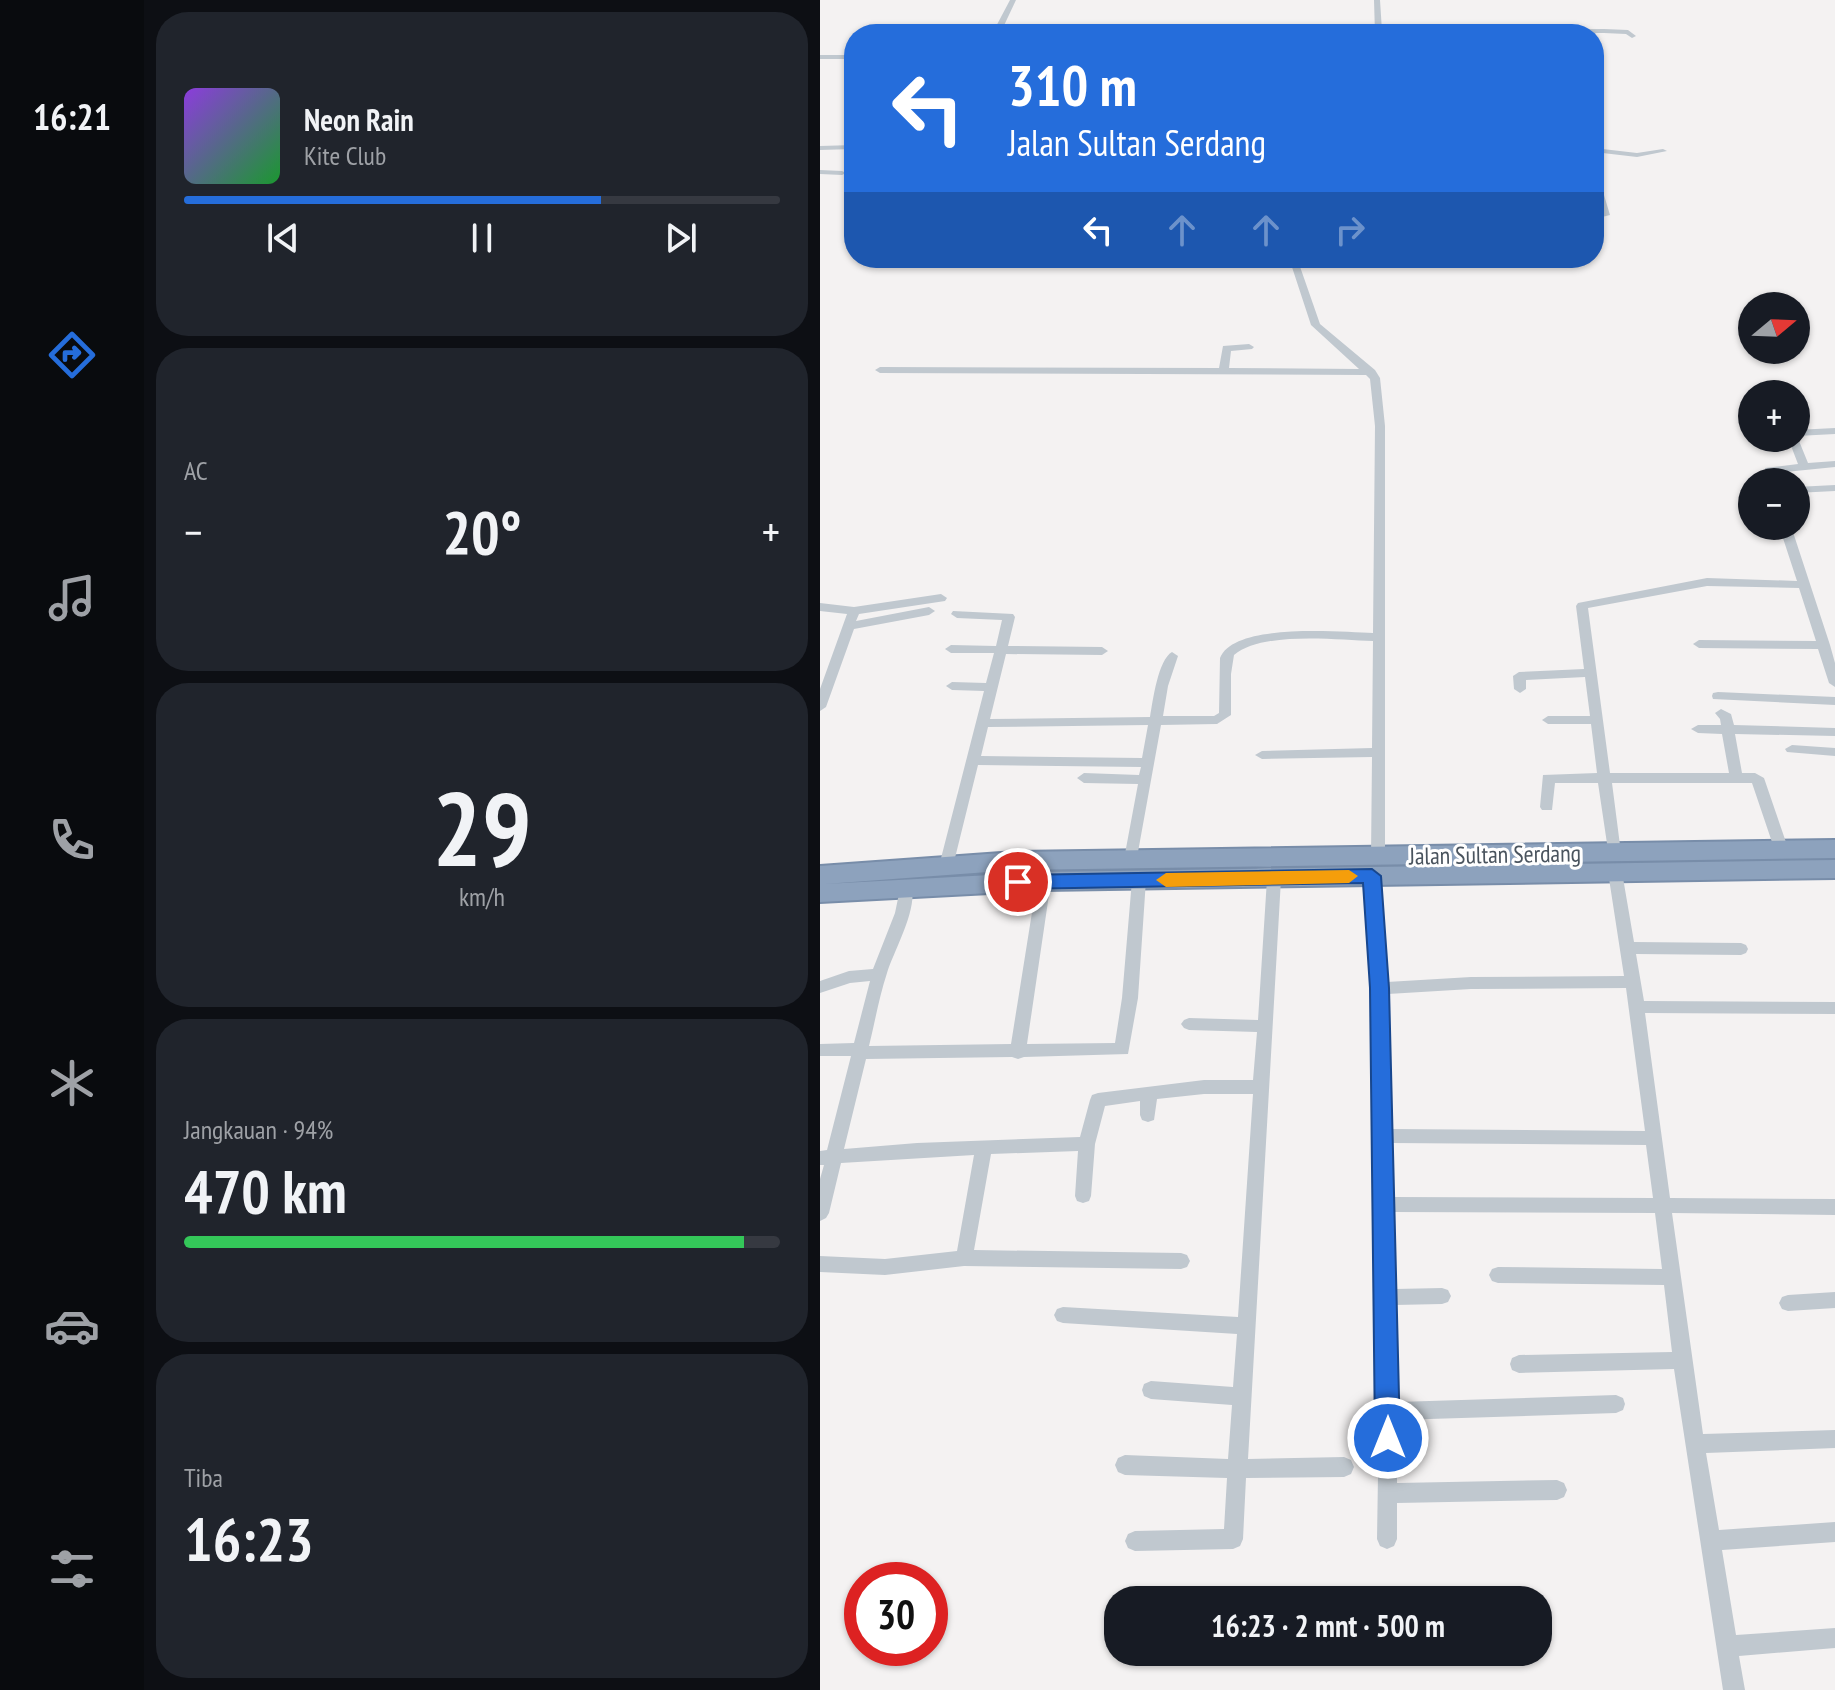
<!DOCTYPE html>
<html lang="id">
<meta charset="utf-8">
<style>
body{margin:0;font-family:"PT Sans Narrow",sans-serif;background:#20242c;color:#f1f3f6;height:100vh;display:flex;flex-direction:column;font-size:30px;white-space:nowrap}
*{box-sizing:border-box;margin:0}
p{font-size:26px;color:#9ea1a6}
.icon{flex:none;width:44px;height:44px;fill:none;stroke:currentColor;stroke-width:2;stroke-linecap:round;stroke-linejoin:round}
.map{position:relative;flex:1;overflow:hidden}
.side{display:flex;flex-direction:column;gap:12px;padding:12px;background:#0d0f14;width:676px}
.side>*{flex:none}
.top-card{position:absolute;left:24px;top:24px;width:760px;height:244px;border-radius:32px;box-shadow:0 2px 6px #0004;background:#256ddb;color:#fff;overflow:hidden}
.needle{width:52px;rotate:71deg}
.tools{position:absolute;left:918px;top:292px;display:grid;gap:16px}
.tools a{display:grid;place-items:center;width:72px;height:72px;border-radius:50%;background:#171b24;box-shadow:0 2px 6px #0004;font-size:40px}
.speed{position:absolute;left:24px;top:1562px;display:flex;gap:16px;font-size:40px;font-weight:700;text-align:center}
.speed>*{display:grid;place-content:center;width:104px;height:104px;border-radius:50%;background:#171b24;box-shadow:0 2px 6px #0004;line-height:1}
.speed .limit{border:12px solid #d22;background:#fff;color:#111}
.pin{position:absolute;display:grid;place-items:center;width:68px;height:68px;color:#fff;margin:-34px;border:4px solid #fff;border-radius:50%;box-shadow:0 2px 8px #0007}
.me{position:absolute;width:88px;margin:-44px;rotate:0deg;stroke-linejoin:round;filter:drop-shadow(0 0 6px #0008)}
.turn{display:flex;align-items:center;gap:28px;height:168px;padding:0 32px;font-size:36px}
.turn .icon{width:104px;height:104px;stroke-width:2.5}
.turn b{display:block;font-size:56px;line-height:68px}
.lanes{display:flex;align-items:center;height:76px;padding:0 32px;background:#0003;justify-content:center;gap:40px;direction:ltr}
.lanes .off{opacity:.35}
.big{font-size:60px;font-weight:600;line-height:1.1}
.side .tile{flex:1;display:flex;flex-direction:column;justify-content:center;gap:12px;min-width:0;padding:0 28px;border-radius:32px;background:#20242c}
.side .dial{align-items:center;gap:0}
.dial b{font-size:104px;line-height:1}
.song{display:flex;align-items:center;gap:24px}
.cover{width:96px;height:96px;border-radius:12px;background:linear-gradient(135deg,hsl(270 70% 55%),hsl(130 70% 35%))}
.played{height:8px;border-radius:4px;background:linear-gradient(90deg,#256ddb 70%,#363941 70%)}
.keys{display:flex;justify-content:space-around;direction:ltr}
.heat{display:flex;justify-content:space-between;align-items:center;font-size:44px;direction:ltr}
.charge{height:12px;border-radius:6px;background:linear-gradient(90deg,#34c759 94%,#363941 0)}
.trip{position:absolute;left:284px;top:1586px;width:448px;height:80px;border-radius:32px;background:#171b24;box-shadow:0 2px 6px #0004;font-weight:600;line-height:80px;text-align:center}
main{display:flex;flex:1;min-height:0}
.tab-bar{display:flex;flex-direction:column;width:144px;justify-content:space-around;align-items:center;background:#090b0e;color:#9ea1a6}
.tab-bar .icon{width:56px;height:56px}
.tab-bar .on{color:#256ddb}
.tab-bar b{font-size:36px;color:#f1f3f6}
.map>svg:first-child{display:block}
</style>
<main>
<nav class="tab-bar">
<b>16:21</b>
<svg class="icon on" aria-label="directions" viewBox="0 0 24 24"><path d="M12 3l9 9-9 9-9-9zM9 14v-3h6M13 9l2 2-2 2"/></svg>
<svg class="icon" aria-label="music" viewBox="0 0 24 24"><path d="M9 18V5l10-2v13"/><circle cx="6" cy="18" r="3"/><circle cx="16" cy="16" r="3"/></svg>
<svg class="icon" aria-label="phone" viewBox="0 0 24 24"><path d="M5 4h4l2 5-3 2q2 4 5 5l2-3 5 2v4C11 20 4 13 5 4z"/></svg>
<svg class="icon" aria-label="climate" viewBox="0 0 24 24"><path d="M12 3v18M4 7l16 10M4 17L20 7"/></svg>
<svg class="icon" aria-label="car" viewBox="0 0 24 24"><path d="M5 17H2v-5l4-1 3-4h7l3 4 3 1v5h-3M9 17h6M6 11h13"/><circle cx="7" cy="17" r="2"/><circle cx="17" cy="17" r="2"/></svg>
<svg class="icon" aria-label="filters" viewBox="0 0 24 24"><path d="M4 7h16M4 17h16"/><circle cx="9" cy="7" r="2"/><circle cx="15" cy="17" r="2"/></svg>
</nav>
<section class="side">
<div class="tile">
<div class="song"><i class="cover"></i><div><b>Neon Rain</b><p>Kite Club</p></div></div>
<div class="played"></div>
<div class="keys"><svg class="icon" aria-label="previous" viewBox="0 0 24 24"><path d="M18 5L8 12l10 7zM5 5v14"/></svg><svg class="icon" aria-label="pause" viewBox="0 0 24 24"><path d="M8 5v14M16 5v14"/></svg><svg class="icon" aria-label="next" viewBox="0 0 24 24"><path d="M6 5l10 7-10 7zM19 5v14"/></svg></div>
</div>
<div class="tile"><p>AC</p>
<div class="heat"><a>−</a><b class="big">20°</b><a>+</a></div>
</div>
<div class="tile dial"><b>29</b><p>km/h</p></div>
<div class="tile"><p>Jangkauan · 94%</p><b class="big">470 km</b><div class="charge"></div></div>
<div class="tile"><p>Tiba</p><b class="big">16:23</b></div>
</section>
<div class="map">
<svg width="1015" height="1690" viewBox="0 0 1015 1690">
<rect width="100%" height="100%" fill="#f4f2f2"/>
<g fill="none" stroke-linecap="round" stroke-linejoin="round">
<defs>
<path id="highway" d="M1015,840V858L195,870L5,884L224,872L1015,860V878L224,890L0,902V866L195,852Z"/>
</defs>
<use href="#highway" stroke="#788da9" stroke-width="4"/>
<path fill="#c0c8cf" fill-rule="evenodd" d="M190,0H196L180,34H172Z
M554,0H560L562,31L784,29L808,30L816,36L812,38L806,34L784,33L555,34Z
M0,55H34V59H0Z
M34,145V149L0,150V146Z
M774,148L817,153L843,149L847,151L817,157L774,152Z
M0,170L22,171L26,173L22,175L0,174Z
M774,189L784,195L790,215L774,219V213L782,212L774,195Z
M469,258H477L500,324L555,370L560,378L565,426V857L558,862L551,857L552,757L442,759L435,755L442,751L552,748L553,641C516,640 443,631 414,655L411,674V715L397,724L341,725L316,863H306L304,859L318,784L264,783L257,778L264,773L319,775L321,767L158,765L133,866L126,871L121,870L119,866L164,691L132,690L126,686L132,682L166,683L174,653H131L125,649L131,645L176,646L182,620L137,618L131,614L133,611L193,614L195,617L188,646L282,647L288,651L282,655L186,654L170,719L330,717C333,700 338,660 352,652L358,656L348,686L343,716H394L399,713L400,658C414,622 520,632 553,633L555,426L550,379L546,375L60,373L55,370L60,367L399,368L403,346L429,344L434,347L432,349L411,351L409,368L539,369L491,325ZM328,725L322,758L161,756L168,727Z
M1015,428V434L977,436L988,463L1015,461V467L955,473V482H945V468L978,464L968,438H976V430Z
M1015,485V491L976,493V487Z
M959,526H971L1010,645L1015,663V687L1009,683L998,649L879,648L873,644L879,640L996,641L979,588L887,586L768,608L790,773H909L902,734L878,733L871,729L878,725H901L900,719L895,713L901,709L911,714L914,725L1015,728V736L915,734L922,773H935L944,778L969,851L962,856L955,851L932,783H792L801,853L794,858L789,857L778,783H735L732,810H722L720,807L723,775L777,773L771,724H728L722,720L728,716H770L765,677L706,680V689L700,693L694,689L693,676L699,672L764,669L756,606L758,603L887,578L977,581Z
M121,594L127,598L125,601L39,614L36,621L109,607L115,611L109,615L34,629L6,707L0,711V689L27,614L0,611V603L34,607Z
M898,692L1015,697V705L893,699L892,696L893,693Z
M972,745L1015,748V756L967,752L965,749Z
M795,867L802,872L814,942L921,943L926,945L928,949L926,953L921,955L816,954L824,1001L1015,1002V1014L825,1013L850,1198L1015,1199V1215L852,1213L883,1434L1015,1430V1448L886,1453L899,1530L1015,1522V1542L902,1550L916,1635L1015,1628V1648L919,1656L925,1690H903L854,1369L699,1373L692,1370L690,1364L692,1358L699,1355L852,1352L844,1285L678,1283L672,1281L669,1275L672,1269L678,1267L842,1269L835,1213L573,1212L575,1289L622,1288L628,1290L631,1296L628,1302L622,1304L575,1305L577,1402L796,1395L803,1398L805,1404L803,1410L796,1413L577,1420V1483L737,1480L744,1483L747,1490L744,1497L737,1500L577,1503V1539L574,1546L567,1549L560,1546L557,1539L559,1411L556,1209L553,1204L555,1200L553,1136L555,1132L552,988L545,876L552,871L559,876L567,982L651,977L804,976L788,872ZM806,988L825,1131L571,1129L568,994L651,989ZM571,1143L826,1145L833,1198L572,1197Z
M454,874L459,875L461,879L428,1459L524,1457L531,1460L534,1467L531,1474L524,1477L426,1478L423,1539L420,1546L413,1549L315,1551L308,1548L305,1541L308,1534L315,1531L404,1529L407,1478L305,1475L298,1472L295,1465L298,1458L305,1455L408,1459L412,1405L331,1399L324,1396L322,1390L324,1384L331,1381L413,1387L417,1334L243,1323L237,1321L234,1315L237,1309L243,1307L418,1317L433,1094H384L337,1099L334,1120L328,1122L322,1120L320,1115V1101L285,1106L275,1144L271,1196L269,1201L263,1203L257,1201L255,1196L258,1151L171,1154L154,1250L361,1253L367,1255L370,1261L367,1267L361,1269L144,1266L65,1275L0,1272V1256L65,1259L137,1251L154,1155L21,1163L9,1213L6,1218L0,1221V1179L4,1165H0V1151L7,1150L31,1056H0V1044L34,1043L50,981L30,983L0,993V981L29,971L53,969L75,913L81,884H91C99,908 74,950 67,973C59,997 55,1022 49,1046L191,1044L217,881L219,877H229L231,881L207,1044L295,1043L302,998L312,880L314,876H324L326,880L318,998L308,1054L204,1057L198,1059L192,1057L46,1059L24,1149L97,1143L260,1137L270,1100L272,1095L278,1093L384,1080H433L437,1032L369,1030L364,1028L361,1024L364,1020L369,1018L438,1020L447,879L449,875Z
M1015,1292V1308L968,1311L962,1309L959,1303L962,1297L968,1295Z"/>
<use href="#highway" fill="#8da2bd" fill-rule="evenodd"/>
</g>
<path fill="#256ddb" stroke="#18478e" stroke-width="2" d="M552,869L561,876L569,988L580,1438L577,1447L568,1450L559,1447L555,1438L550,988L543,883L198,889L188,882L198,875Z"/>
<path fill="#f59e0b" d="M529,870L538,876L529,883L346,887L336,880L346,873Z"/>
<g text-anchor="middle" stroke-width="6" stroke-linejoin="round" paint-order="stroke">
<g font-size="24" fill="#4a545e" stroke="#fff">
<text transform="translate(675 855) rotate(-1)" y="8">Jalan Sultan Serdang</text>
</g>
</g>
</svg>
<div class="tools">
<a><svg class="needle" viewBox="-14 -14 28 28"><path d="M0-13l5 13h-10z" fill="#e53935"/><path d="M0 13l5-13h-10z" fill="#9ea1a6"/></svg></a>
<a>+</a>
<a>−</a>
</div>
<div class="speed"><div class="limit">30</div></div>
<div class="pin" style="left:198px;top:882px;background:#d93025"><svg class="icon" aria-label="arrive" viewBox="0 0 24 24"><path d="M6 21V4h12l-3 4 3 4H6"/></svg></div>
<svg class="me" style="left:568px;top:1438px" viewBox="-20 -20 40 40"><circle r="17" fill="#256ddb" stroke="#fff" stroke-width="3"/><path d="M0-11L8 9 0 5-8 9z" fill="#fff"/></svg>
<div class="trip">16:23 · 2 mnt · 500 m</div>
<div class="top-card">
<div class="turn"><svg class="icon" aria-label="left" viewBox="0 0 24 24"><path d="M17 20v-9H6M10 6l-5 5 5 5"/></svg><div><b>310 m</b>Jalan Sultan Serdang</div></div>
<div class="lanes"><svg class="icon" aria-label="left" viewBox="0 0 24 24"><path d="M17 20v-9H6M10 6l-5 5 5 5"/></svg><svg class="icon off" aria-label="ahead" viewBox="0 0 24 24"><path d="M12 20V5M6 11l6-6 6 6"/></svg><svg class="icon off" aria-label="ahead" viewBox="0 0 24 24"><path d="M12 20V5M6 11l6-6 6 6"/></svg><svg class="icon off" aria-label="right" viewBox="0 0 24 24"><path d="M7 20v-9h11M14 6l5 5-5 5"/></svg></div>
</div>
</div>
</main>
